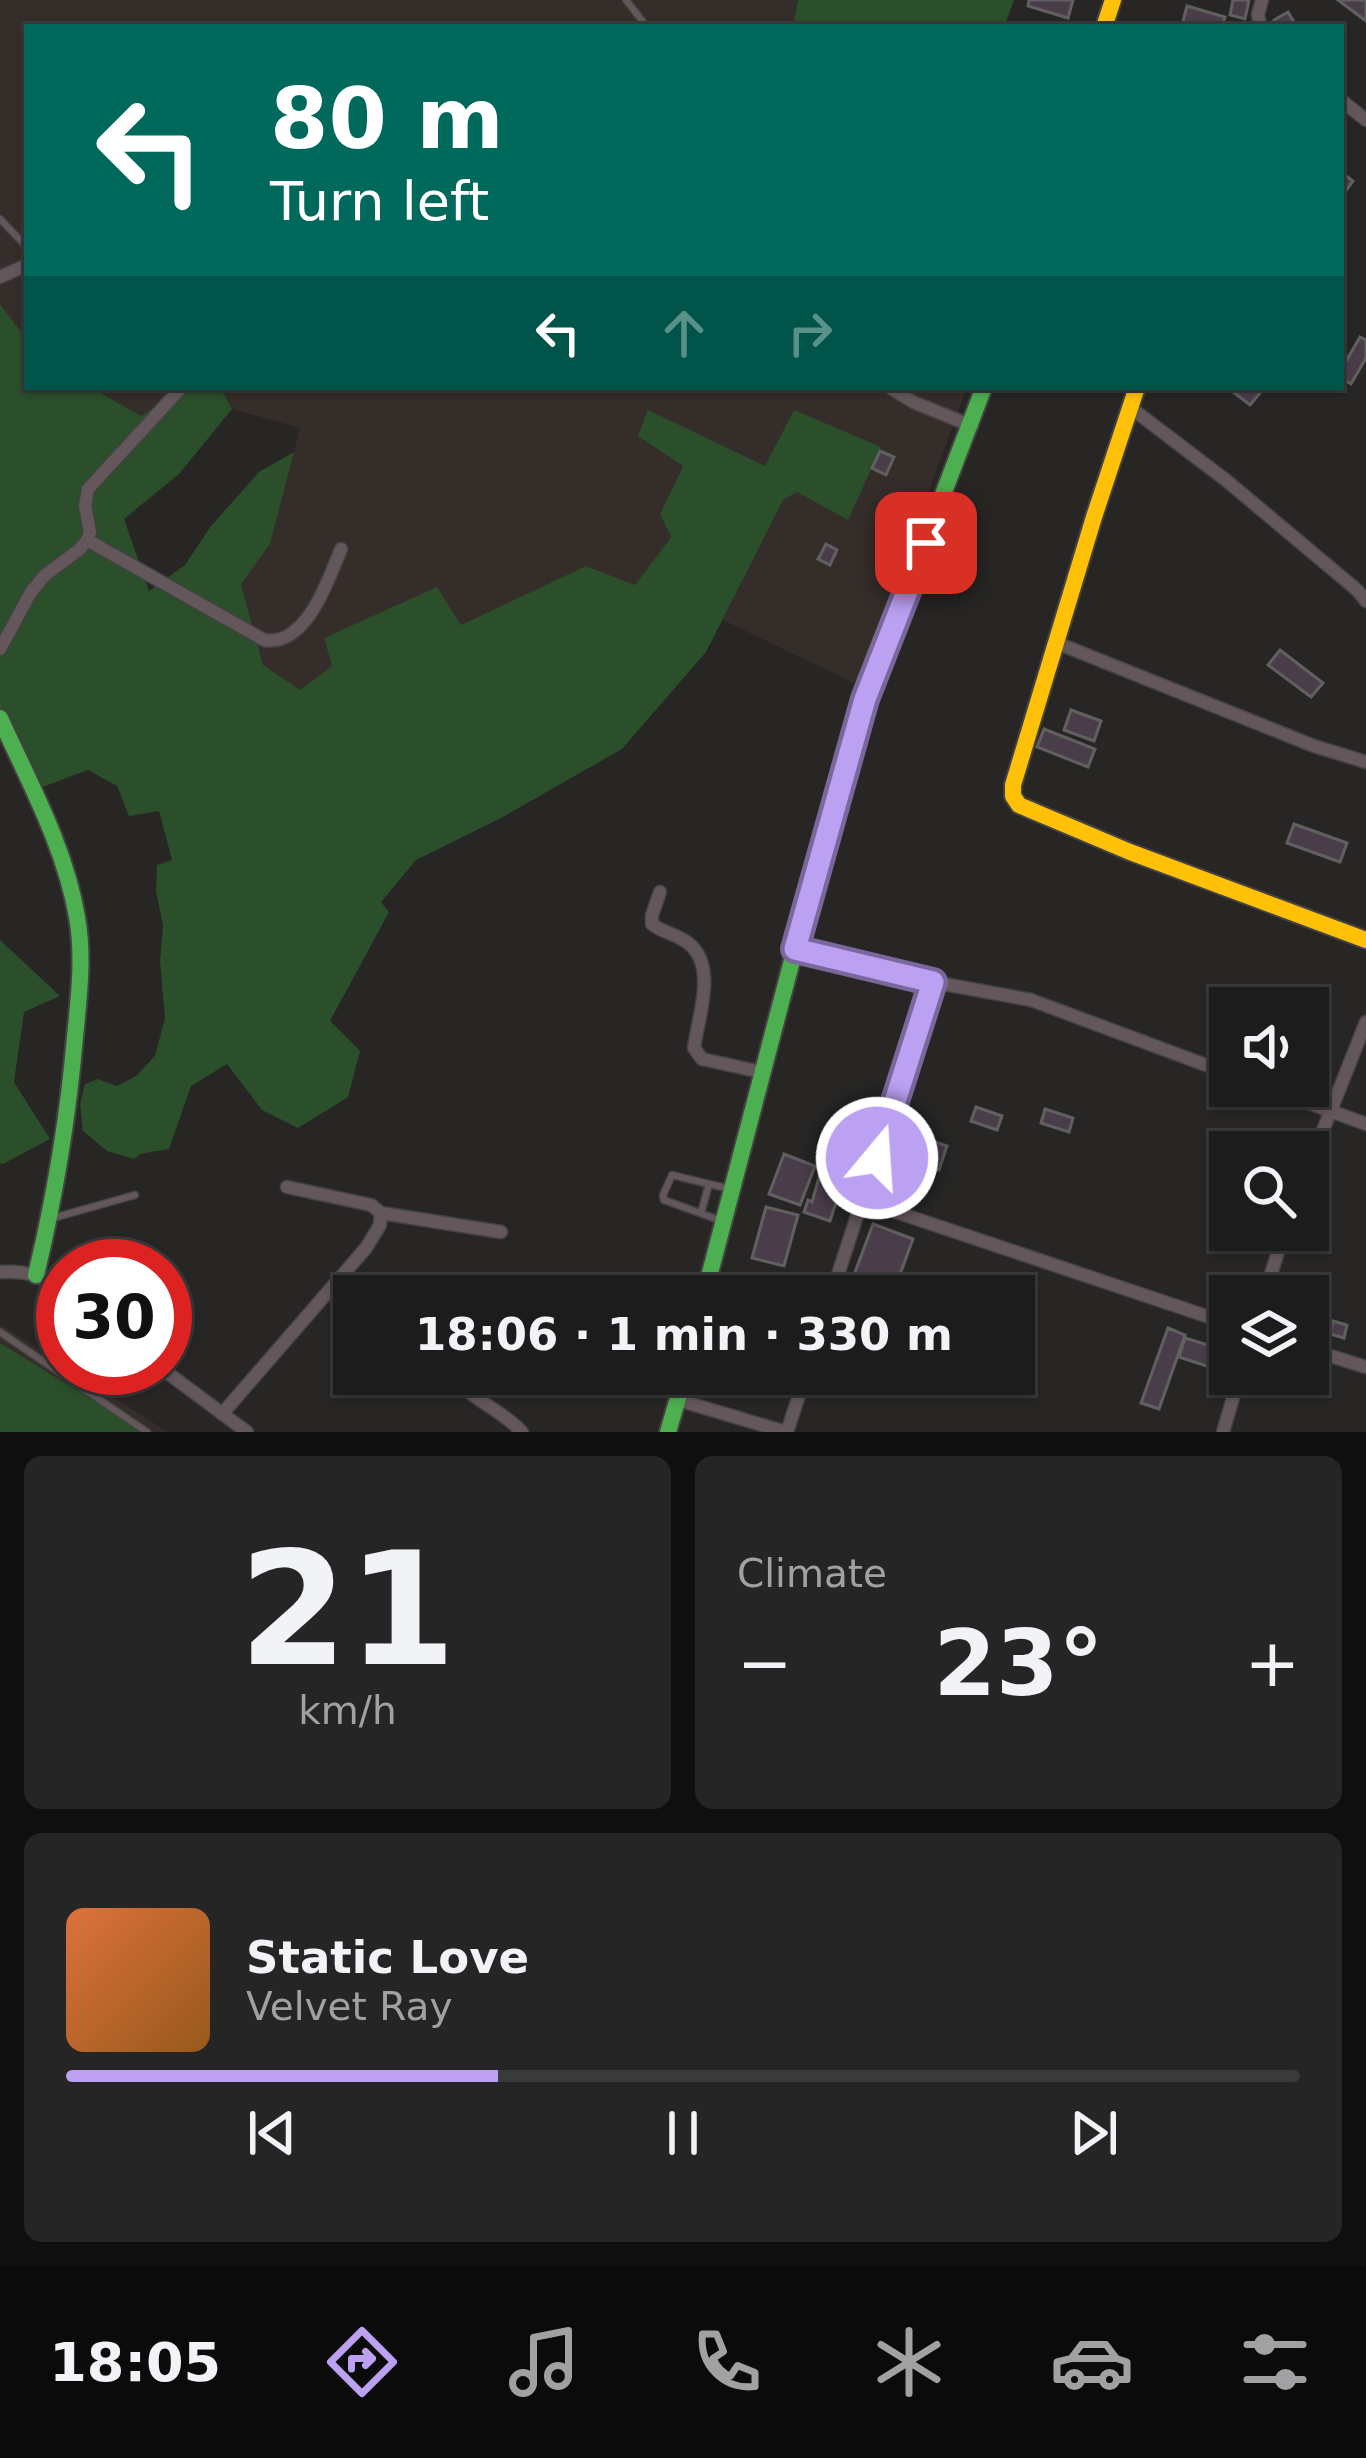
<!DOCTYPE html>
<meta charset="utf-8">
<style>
body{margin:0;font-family:"DejaVu Sans",sans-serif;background:#252525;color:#f1f3f6;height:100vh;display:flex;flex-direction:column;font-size:45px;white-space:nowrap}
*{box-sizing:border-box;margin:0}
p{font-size:39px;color:#a0a1a3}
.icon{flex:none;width:66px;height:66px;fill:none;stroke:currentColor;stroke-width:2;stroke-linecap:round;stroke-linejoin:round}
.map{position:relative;height:1432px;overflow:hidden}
.sheet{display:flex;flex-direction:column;gap:24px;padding:24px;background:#100f0f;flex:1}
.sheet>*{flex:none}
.guide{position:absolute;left:24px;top:24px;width:1320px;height:366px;border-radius:0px;box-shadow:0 3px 9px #0004,0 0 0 3px #3b3a3b;background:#00695c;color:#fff;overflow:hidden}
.tools{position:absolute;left:1209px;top:987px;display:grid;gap:24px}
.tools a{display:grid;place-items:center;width:120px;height:120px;border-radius:0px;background:#1d1c1c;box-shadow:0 3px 9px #0004,0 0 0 3px #3b3a3b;font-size:60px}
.speed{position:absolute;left:36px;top:1239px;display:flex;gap:24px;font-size:60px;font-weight:700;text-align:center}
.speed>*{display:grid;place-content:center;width:156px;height:156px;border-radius:50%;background:#1d1c1c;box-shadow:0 3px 9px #0004,0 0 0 3px #3b3a3b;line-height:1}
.speed .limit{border:18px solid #d22;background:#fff;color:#111}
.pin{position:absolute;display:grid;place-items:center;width:102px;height:102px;color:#fff;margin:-51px;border-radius:24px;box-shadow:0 6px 18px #0006}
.me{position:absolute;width:132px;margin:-66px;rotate:18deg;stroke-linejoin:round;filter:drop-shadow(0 0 9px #0008)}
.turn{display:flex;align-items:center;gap:42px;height:252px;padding:0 48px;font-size:54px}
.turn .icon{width:156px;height:156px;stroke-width:2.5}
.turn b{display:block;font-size:84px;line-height:102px}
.lanes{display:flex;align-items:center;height:114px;padding:0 48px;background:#0003;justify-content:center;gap:60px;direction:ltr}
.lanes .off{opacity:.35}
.big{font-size:90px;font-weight:600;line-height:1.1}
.sheet .tile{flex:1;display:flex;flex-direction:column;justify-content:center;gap:18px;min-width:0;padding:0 42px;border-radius:18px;background:#252525}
.sheet .dial{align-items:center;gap:0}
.dial b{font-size:156px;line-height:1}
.song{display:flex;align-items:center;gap:36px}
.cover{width:144px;height:144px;border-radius:18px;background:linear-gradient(135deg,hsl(20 70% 55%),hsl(30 70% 35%))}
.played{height:12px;border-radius:6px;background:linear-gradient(90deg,#bca0f2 35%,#3b3a3b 35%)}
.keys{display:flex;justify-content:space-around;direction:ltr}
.heat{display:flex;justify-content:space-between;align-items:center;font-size:66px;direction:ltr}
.sheet .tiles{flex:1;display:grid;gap:24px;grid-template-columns:1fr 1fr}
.tile:last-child{grid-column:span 2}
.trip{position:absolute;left:333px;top:1275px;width:702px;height:120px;border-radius:0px;background:#1d1c1c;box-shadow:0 3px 9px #0004,0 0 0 3px #3b3a3b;font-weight:600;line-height:120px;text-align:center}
.menu{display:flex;height:192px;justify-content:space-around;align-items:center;background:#0c0b0b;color:#a0a1a3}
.menu .icon{width:84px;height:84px}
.menu .current{color:#bca0f2}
.menu b{font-size:54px;color:#f1f3f6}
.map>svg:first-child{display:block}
</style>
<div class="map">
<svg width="1366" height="1432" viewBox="0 0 1366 1432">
<rect width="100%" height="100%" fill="#272625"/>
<path fill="#352d2a" d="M0,0H798L793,27H27V340L0,304Z
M90,387H185L141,417Z
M220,387H967L858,685L721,619L783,500L797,492L765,466L733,453L683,466L660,514L671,537L635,585L586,566L461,625L436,588L324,639L333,666L300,691L263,665L241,584L270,544L300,428L232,409Z
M0,1324L63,1365V1368H68L168,1432H0Z"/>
<path fill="#2a4f2a" d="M798,0H1014L1004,27H793Z
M0,304L27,340V387H90L141,416L185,387H220L232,409L179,474L124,519L149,591L185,565L211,526L259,472L294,452L270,544L241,584L263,665L300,690L332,666L324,638L437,587L461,625L586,566L635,585L671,537L660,514L683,466L638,436L648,410L765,466L794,410L881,447L848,520L797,492L783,500L706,652L622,749L501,818L416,860L381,902L389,912L330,1021L360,1051L348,1097L298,1128L262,1110L227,1064L191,1086L169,1149L140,1154L134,1159L107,1151L83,1131L80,1104L85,1084L98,1079L117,1086L136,1076L155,1056L165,1018L160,961L163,925L156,891L157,865L172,860L159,811L129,816L117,786L88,770L37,789L17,734L0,731Z
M0,940L60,996L24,1012L14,1082L50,1139L3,1164L0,1163Z
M0,1343L127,1421L143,1432H0Z"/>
<path fill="#4a3d4a" stroke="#616060" stroke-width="3" d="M1029,0H1073L1068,18L1028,6Z
M1233,0H1249L1245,19L1230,15Z
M1338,0H1366V21Z
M1187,6L1225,17L1222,27L1182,25Z
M1288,12L1295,24L1278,27L1274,20Z
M1341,172L1353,181L1342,196L1341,195Z
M1360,337L1366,340V358L1351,384L1341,378V370Z
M1237,387H1252L1260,393L1250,405L1233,392Z
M880,451L894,457L886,475L872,468Z
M826,544L837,550L830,565L818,559Z
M1280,650L1323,683L1311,697L1268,665Z
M1071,710L1101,721L1094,741L1064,730Z
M1044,729L1095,749L1088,767L1037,747Z
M1294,824L1347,843L1340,862L1287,843Z
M976,1107L1002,1116L997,1130L971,1121Z
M1045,1109L1073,1118L1069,1132L1041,1123Z
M902,1131L947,1146L939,1170L894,1156Z
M784,1154L815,1166L800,1205L769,1194Z
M820,1174L843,1181L830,1221L804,1212L808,1200L812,1202Z
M766,1207L798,1215L784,1266L752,1258Z
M873,1224L913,1239L892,1296L851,1283Z
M1333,1321L1347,1325L1344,1338L1330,1334Z
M1168,1328L1185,1335L1159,1409L1141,1403Z
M1185,1338L1228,1351L1222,1371L1179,1357Z"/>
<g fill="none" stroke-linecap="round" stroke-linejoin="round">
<defs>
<path id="lane" d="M626,0L647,27
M0,219L27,247
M701,1213L709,1184
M53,1218L135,1195
M719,1220L664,1200L663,1195L672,1175L726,1188
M0,1332L147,1432"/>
<path id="street" d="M1260,27L1258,14L1262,0
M1341,100L1366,120
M0,277L27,265
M889,387L913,402L972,426
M1131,408L1227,481L1357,590L1366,601
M87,540L264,640C306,647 328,581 341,549
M1057,643L1314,746L1366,762
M0,649L31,592L45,575L80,549L87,540L90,532L85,506L88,489L182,387
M660,892L652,915V924C663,933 677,934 688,943C718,966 698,1017 694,1048L702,1059L761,1072
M795,949L933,982L1031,1000L1230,1074
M1262,1086L1366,1124
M1308,1168L1366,1022
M287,1187L371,1205L381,1213L501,1232
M863,1201L1230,1324
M0,1272C26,1270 43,1276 63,1292
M831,1296L933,982
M1264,1296L1285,1230
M1308,1349L1366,1367
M161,1368L247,1432
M453,1374C469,1399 502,1410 522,1432
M678,1400L786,1432
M222,1414L366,1248L380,1225L381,1213
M787,1432L806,1374
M1223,1432L1240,1374"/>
<path id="fast" d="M0,718C29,782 65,847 77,917C84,956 79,997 75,1037C68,1118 55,1196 36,1275
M704,1296L795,949L865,699L984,387
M668,1432L685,1374"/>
<path id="slow" d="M1104,27L1113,0
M1137,387L1094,517L1013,785V796L1019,805L1130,852L1366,940"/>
</defs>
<use href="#lane" stroke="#444342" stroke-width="9"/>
<use href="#street" stroke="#444342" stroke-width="15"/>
<use href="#fast" stroke="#444342" stroke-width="20"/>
<use href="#slow" stroke="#444342" stroke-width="20"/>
<use href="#lane" stroke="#63575b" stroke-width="6"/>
<use href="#street" stroke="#63575b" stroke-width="12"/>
<use href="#fast" stroke="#4caf50" stroke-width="16"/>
<use href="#slow" stroke="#ffc107" stroke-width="16"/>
</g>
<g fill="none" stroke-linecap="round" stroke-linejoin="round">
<defs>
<path id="route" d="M877,1158L933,982L795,949L865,699L926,543"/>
</defs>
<use href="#route" stroke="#7a689d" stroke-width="30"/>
<use href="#route" stroke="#bca0f2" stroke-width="21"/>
</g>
</svg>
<div class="tools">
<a><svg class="icon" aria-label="sound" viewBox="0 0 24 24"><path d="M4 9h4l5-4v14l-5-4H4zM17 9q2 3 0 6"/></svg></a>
<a><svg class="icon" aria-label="search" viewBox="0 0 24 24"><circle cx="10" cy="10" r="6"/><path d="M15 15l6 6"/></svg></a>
<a><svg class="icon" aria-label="layers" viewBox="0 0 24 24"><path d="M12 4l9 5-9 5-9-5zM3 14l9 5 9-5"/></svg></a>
</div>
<div class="speed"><div class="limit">30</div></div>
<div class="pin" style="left:926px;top:543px;background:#d93025"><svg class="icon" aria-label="arrive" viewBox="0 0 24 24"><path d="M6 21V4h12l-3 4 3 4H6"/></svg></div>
<svg class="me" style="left:877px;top:1158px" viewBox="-20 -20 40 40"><circle r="17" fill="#bca0f2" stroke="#fff" stroke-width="3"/><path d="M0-11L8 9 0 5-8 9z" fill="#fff"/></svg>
<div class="trip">18:06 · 1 min · 330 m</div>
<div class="guide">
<div class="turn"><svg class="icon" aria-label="left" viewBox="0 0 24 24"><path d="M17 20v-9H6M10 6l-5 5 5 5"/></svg><div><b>80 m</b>Turn left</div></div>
<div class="lanes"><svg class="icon" aria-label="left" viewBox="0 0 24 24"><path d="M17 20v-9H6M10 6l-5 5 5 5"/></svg><svg class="icon off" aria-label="ahead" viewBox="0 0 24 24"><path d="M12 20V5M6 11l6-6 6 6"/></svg><svg class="icon off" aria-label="right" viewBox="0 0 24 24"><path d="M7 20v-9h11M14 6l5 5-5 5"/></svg></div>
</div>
</div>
<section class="sheet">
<div class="tiles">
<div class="tile dial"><b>21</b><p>km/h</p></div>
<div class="tile"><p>Climate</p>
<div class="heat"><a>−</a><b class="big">23°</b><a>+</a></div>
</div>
<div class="tile">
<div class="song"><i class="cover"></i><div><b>Static Love</b><p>Velvet Ray</p></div></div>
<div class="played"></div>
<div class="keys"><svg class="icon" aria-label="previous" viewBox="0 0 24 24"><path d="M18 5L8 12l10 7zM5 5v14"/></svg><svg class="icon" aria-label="pause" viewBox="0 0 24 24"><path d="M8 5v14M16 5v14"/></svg><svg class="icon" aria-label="next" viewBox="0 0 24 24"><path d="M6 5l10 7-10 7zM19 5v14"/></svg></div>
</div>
</div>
</section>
<nav class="menu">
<b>18:05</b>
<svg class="icon current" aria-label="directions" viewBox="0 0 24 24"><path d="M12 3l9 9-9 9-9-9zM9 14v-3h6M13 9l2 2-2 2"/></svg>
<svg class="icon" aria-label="music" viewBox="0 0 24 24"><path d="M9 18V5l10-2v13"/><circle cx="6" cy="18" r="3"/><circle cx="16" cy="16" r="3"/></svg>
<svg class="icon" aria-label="phone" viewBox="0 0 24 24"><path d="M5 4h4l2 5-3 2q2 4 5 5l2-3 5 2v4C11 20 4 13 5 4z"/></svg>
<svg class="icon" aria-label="climate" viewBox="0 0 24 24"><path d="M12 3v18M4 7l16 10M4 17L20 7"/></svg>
<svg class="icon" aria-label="car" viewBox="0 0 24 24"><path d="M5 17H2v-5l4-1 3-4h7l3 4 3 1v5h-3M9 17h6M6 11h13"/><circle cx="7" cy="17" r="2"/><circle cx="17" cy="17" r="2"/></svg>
<svg class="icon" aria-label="filters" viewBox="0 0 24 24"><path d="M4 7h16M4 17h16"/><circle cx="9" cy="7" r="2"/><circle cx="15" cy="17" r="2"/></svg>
</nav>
